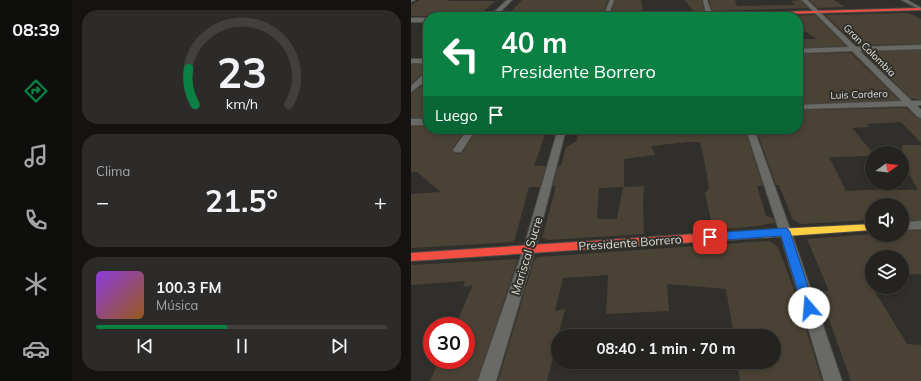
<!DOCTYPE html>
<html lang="es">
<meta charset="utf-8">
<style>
body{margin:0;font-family:Mulish,sans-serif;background:#2c2b29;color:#f1f3f6;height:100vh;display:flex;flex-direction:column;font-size:15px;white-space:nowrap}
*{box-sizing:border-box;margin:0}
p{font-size:13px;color:#a3a4a5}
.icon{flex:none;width:22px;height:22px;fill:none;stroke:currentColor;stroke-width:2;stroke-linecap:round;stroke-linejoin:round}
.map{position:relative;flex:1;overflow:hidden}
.sheet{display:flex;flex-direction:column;gap:10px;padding:10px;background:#141312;width:339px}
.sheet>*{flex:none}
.hud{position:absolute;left:12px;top:12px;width:380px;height:122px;border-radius:16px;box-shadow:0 2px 6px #0003,0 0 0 1px #41403e;background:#0b8043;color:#fff;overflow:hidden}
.needle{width:26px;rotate:75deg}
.controls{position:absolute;left:454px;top:146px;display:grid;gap:8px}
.controls a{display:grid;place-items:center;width:44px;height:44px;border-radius:50%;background:#242320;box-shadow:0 2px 6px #0003,0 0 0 1px #41403e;font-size:20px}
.speed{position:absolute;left:12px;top:317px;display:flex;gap:8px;font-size:20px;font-weight:700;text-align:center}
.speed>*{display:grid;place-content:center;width:52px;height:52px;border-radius:50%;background:#242320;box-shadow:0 2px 6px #0003,0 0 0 1px #41403e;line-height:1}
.speed .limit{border:6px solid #d22;background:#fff;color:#111}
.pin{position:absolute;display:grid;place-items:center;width:34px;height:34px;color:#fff;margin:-17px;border-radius:8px;box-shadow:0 2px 6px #0006}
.me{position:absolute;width:44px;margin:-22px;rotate:342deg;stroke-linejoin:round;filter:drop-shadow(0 0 3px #0008)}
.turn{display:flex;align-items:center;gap:14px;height:84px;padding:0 12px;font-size:18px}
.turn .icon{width:52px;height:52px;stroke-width:2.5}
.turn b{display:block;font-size:28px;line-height:34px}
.then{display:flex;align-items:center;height:38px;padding:0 12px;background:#0003;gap:8px;font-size:15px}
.big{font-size:30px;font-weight:700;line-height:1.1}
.sheet .tile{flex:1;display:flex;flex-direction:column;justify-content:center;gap:6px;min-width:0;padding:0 14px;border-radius:16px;background:#2c2b29}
.sheet .dial{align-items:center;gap:0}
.dial svg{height:104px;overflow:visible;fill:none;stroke:#41403e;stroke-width:7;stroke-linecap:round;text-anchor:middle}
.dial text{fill:#f1f3f6;stroke:none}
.song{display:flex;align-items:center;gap:12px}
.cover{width:48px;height:48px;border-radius:6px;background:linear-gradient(135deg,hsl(270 70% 55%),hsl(30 70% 35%))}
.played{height:4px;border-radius:2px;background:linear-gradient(90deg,#0b8043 45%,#41403e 45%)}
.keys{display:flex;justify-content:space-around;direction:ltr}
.heat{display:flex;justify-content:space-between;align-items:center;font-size:22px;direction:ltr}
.trip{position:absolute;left:140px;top:329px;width:230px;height:40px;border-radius:20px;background:#242320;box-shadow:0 2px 6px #0003,0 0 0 1px #41403e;font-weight:700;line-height:40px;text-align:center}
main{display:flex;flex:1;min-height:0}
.tab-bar{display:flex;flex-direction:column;width:72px;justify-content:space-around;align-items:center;background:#0e0e0d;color:#a3a4a5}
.tab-bar .icon{width:28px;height:28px}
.tab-bar .active{color:#0b8043}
.tab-bar b{font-size:18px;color:#f1f3f6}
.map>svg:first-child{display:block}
</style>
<main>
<nav class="tab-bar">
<b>08:39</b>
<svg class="icon active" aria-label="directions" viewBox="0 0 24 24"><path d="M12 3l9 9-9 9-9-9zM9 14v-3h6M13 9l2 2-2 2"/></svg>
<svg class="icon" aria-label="music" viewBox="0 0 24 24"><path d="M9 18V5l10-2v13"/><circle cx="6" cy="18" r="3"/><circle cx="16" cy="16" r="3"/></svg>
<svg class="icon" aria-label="phone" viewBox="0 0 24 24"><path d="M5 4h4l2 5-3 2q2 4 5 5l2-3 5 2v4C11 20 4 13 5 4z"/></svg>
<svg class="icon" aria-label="climate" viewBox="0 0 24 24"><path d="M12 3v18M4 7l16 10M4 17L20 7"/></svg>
<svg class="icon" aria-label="car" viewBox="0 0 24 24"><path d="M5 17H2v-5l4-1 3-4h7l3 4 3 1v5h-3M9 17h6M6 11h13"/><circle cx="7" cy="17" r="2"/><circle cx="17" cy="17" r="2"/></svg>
</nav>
<section class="sheet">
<div class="tile dial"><svg viewBox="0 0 100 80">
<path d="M14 69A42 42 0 1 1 86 69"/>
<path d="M14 69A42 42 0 0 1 9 41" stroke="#0b8043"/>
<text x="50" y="56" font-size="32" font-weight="700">23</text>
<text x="50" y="72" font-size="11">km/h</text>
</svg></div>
<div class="tile"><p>Clima</p>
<div class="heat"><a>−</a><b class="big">21.5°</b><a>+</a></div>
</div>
<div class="tile">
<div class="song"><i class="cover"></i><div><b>100.3 FM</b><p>Música</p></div></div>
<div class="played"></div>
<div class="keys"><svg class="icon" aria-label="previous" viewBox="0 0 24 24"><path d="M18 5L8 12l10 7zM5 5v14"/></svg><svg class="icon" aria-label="pause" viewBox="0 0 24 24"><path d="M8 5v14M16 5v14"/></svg><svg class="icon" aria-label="next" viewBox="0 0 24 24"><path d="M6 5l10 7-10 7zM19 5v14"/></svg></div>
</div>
</section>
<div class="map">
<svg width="510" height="381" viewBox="0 0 510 381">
<rect width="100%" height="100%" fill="#302f2b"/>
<path fill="#4a4335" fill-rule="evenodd" d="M9,0H38L36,1H85L69,14H42L39,17L0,16V5Z
M111,0H197L192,14H163L159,16H136L137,15H97Z
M204,0H230L232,13H200Z
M274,0H291L293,11H282Z
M298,0H324L326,6L385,5L380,1L390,0L397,8L301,11Z
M398,0H423L434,7L407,8Z
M498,13L510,19V44L446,45L414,15Z
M404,15L435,46L387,48V39H406L387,27V17H340Z
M510,50V100L499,98L452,52Z
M440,53L488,100L387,104V54Z
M0,64H17V72H13L0,84Z
M12,85H17V118H0V93Z
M495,108L506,118L510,119V143L490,122L456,124L458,127L441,128L462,153L461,156L418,157L435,191L478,189L479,190H507L491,161V145H510V220H491V205H461V220L390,224L382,220L368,185H365L345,129H387V110Z
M0,126H17V129H55L41,149L44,154L51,153L66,129H136L123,166H135L129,187H118L103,242L0,248V194L30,192L6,172H0Z
M167,129H334L352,186H346L355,216L362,218L364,223L338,227L302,230L294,193L298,188L295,169L289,142H277L240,146L244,155L213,159V187L233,186L232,204L233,234L137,240L131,238L145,186H142L147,166H150L155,147L166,141ZM212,187L206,219H186L188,188Z
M510,230V274L491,275V257H461V287L496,344L510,345V381H440L408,291H418L396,239L461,234V238L491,237V231Z
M358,241L367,247L382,287L411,381H329L326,362H363V336H323L315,289L256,284L258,311L195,314L197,275L152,278L144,311L154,309L136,381H87L123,260L127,257Z
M107,259L66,381H19L28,360H55V326H44L62,285L52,287L54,281L0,285V265Z"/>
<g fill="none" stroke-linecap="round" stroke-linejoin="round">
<defs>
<path id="street" d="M0,0H4L0,2Z
M96,0H101L84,17H78Z
M199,0H203L197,17H160L163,15H193Z
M292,0H296L302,17H296Z
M391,0H396L445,47L510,45V49L448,51L500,101H510V105L505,106L510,110V118L507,117L496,106L387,109V105L491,101L441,51L387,53V49L438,47Z
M491,0H496L510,8V10Z
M0,18H17V22H0Z
M0,59H17V63H0Z
M14,73H17V79L0,92V86Z
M0,119H17V125H0Z
M57,129H65L50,152H44L42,150Z
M147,129H155L124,250L85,381H67L112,250Z
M335,129H343L383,240L431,381H413L371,240Z
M510,221V229L491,230V222Z"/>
<path id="fast" d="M369,12L370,14L193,17L195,16Z"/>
<path id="slow" d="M461,224V230L346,238L342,237L341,234L342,231L346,230Z"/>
<path id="jam" d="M510,8V10L369,14L367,13L369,12Z
M346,230L350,231L351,234L350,237L346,238L0,261V253Z"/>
</defs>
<use href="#street" stroke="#4b4b48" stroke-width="2"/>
<use href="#fast" stroke="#4b4b48" stroke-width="2"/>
<use href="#slow" stroke="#4b4b48" stroke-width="2"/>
<use href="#jam" stroke="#4b4b48" stroke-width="2"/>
<use href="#street" fill="#696966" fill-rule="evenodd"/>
<use href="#fast" fill="#16e098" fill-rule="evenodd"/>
<use href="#slow" fill="#ffcf43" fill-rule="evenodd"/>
<use href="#jam" fill="#f24e42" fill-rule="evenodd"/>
<path stroke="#6d6c6a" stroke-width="1" d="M395,0L510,110
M494,0L510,9"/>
</g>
<path fill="#1a73e8" stroke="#114b97" d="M374,228L377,229L379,232L404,308L403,311L398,313L394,311L392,308L370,236L299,241L296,240L294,237L296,234L299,233Z"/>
<g text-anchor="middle" stroke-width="4" stroke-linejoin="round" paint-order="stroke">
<g font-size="10" fill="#deddd9" stroke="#31302a">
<text transform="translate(459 50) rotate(45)" y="4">Gran Colombia</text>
<text transform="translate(448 94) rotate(-2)" y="4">Luis Cordero</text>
</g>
<g font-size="12" fill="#deddd9" stroke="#31302a">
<text transform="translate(219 243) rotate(-4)" y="4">Presidente Borrero</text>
<text transform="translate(116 256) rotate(-73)" y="4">Mariscal Sucre</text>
</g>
</g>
</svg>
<div class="controls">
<a><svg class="needle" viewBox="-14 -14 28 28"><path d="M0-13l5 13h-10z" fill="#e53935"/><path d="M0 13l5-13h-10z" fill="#a3a4a5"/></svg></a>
<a><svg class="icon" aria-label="sound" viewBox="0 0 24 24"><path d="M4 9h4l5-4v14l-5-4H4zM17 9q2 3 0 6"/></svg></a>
<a><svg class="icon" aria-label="layers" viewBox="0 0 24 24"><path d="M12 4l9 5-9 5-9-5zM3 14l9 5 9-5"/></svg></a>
</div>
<div class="speed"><div class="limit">30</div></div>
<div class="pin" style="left:299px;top:237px;background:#d93025"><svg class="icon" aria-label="arrive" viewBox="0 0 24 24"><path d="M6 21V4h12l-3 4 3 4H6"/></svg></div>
<svg class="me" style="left:398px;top:308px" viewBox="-20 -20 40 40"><circle r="19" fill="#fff"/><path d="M0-13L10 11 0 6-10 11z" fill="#1a73e8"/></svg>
<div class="trip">08:40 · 1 min · 70 m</div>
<div class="hud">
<div class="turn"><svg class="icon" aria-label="left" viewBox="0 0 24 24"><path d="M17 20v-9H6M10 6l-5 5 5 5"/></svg><div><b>40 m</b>Presidente Borrero</div></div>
<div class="then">Luego<svg class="icon" aria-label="arrive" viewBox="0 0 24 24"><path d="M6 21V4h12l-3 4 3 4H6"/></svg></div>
</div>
</div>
</main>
